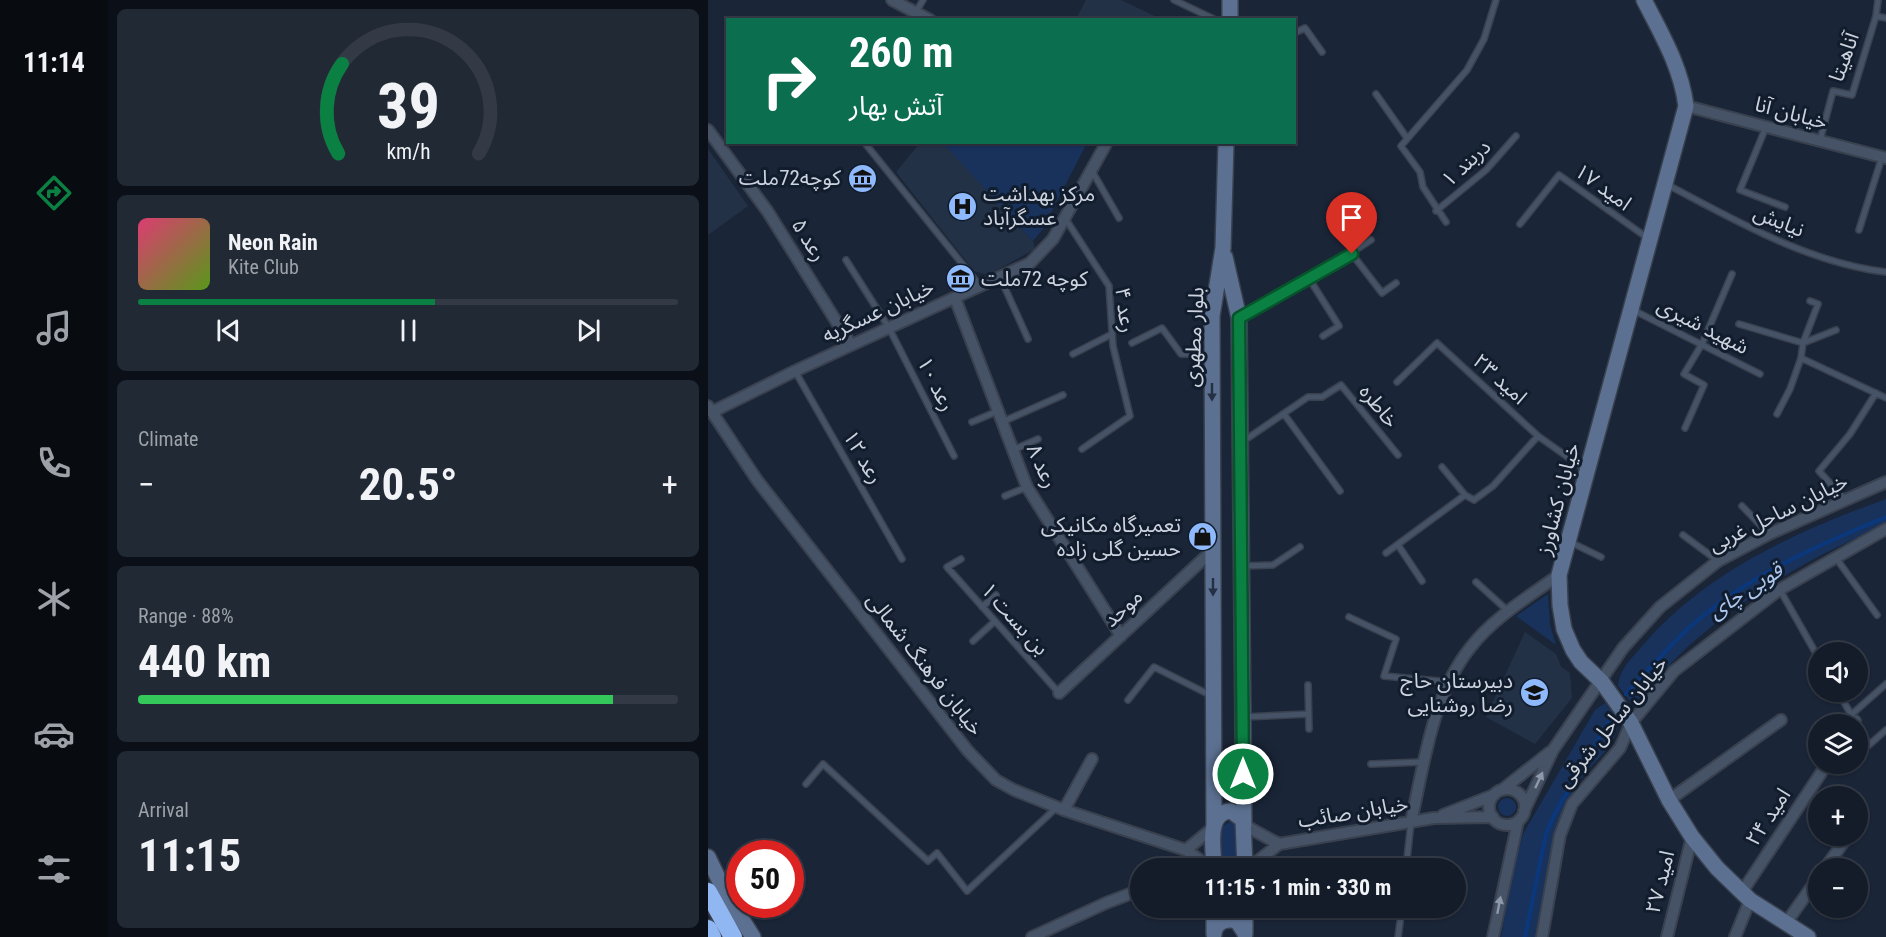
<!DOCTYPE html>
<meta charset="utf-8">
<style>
body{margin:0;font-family:"Roboto Condensed","Noto Sans Arabic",sans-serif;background:#212935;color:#f1f3f6;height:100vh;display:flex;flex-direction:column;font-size:22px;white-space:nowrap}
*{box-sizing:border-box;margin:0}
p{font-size:20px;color:#9da1a8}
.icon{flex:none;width:33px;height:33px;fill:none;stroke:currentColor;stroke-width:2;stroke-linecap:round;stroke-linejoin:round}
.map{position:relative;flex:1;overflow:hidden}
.sheet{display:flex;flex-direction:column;gap:9px;padding:9px;background:#0b0f17;width:600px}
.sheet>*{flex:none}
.banner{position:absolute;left:18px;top:18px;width:570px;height:126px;border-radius:0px;box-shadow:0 2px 4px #0004,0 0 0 2px #333a46;background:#0b6e4f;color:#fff;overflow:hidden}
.tools{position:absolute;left:1100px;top:642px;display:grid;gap:12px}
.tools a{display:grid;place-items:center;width:60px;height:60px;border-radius:50%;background:#141c29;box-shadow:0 2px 4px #0004,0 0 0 2px #333a46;font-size:30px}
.speed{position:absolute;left:18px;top:840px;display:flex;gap:12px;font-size:30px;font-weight:700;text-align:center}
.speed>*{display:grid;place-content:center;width:78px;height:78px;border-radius:50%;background:#141c29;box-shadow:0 2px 4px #0004,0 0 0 2px #333a46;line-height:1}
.speed .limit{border:9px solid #d22;background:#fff;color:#111}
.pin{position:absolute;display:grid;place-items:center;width:51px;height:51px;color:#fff;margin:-62px -26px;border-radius:50% 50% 50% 0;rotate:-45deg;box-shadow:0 0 6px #0007}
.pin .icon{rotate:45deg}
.me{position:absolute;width:66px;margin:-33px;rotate:0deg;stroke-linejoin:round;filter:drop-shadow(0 0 4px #0008)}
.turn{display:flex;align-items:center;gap:21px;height:126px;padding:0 24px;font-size:27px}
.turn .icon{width:78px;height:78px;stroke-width:2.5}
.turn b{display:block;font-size:42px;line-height:51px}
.big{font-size:45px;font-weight:700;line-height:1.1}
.sheet .widget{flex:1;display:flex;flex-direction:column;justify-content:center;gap:9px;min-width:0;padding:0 21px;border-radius:9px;background:#212935}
.sheet .dial{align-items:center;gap:0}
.dial svg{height:156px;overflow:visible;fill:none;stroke:#333a46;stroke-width:7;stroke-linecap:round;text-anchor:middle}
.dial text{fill:#f1f3f6;stroke:none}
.song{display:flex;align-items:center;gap:18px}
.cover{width:72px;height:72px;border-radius:9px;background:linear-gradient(135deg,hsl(340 70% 55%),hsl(90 70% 35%))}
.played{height:6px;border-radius:3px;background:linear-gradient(90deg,#0b8043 55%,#333a46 55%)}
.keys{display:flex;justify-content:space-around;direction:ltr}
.heat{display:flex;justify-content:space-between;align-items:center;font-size:33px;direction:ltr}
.charge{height:9px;border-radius:4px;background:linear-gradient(90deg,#34c759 88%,#333a46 0)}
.trip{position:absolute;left:422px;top:858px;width:336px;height:60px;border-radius:30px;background:#141c29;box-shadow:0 2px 4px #0004,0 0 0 2px #333a46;font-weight:700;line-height:60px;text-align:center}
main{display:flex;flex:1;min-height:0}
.tabs{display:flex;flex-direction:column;width:108px;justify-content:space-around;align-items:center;background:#080b10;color:#9da1a8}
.tabs .icon{width:42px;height:42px}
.tabs .active{color:#0b8043}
.tabs b{font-size:27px;color:#f1f3f6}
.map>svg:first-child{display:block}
</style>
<main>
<nav class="tabs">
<b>11:14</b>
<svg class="icon active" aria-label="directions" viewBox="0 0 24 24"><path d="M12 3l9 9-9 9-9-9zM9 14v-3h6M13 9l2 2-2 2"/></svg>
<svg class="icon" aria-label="music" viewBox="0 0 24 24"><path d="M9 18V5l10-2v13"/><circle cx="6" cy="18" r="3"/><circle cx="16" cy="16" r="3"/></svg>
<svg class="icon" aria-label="phone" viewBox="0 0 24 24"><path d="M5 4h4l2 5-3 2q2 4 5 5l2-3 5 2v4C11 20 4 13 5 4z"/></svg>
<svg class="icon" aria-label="climate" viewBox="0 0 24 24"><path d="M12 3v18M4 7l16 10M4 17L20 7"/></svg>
<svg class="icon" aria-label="car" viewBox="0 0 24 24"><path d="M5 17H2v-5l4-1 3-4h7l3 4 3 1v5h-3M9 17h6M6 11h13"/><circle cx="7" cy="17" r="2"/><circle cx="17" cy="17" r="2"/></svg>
<svg class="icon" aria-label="filters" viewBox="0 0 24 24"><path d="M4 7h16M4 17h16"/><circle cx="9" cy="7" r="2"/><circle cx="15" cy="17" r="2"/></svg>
</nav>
<section class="sheet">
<div class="widget dial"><svg viewBox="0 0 100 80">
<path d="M14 69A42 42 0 1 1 86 69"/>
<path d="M14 69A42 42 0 0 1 16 23" stroke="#0b8043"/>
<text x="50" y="56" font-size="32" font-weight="700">39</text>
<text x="50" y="72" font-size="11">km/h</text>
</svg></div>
<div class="widget">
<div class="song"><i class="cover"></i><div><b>Neon Rain</b><p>Kite Club</p></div></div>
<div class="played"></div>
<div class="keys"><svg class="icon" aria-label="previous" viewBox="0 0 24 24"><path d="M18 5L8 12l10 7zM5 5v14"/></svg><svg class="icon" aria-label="pause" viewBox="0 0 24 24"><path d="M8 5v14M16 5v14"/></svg><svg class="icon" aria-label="next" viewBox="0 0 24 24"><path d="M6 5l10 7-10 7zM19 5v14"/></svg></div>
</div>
<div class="widget"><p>Climate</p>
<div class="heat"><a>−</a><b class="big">20.5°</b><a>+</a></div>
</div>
<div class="widget"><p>Range · 88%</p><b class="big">440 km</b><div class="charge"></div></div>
<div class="widget"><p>Arrival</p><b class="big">11:15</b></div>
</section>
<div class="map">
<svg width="1178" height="937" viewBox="0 0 1178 937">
<rect width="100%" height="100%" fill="#1a2537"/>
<path fill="#233147" d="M378,0H413L453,19H368Z
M212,143H237L325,241L327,249L280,275L266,271L188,172Z
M0,149L40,206L0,235Z
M817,632L848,654L853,667L862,673L864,698L827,744L778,717Z"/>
<path fill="#18325c" d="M235,143H379L334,230L325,241Z
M1178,499V526C1109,552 1041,594 985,642C963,661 945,685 925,705L910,686C912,668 924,658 936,644C998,572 1089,531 1178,499Z
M840,594L842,625L848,645L808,616Z
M897,703L911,721C904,756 884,758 869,785C842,832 837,886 827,937H793L804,874L815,834L887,710Z
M790 807a9 9 0 1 1 18 0a9 9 0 1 1-18 0Z
M522,822L528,825L529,868H513V827Z"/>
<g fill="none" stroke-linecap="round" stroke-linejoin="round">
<path stroke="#0b387c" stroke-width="4" d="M918,694C939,672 959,648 982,627C1037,577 1110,545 1178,517
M817,937L838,834L847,813L904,716"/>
<defs>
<path id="lane" d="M466,0L508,20
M208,12L215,0
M1168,16L1178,18
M586,33L597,28L614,52
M668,94L699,138
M1058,127L1032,190L1077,207
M1112,140L1125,91L1144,95L1168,16L1170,0
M156,142L272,286
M384,171L411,218
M958,184C1027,220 1100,263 1178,272
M728,211L778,170L808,136
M357,218L401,286L405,346L422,416L374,449
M738,222L715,187L712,172L693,146L759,70L776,39L788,0
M812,224L851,175L941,239
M1151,230L1174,157
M644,254L674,293L688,283
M138,260L181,328L246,456
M292,277L320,339
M602,280L631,326L615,336
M925,310L1052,374
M533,317L602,280L663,240
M1031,324L1095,343L1093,358L1178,398
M424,343L454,328L473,354H502
M1095,343L1110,304L1102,301
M1095,343L1128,330
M365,354L404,334
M87,371L194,559
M689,382L729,343L830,436L878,470
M576,414L632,491
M1069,414L1082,389L1093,358
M264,422L290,411
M294,422L355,395
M977,428L996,385L976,374L994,344L1024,274
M534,442L600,397H614L633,385L690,455
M305,450L330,439
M734,467L757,495
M297,496L319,487
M1138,501L1111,471L1142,434L1168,393
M1034,506L1061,534
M975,535L1010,561
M862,542L893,557
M690,545L714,581
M678,553L757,495L766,500L785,486L830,436
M1128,558L1169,615
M253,559L239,567L351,693
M534,566L565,565L592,547
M768,582L800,611
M1072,590L1110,657
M274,607L288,595
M641,617L688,639L676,676L741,682
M265,641L287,621
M600,685L601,729
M1130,692L1161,745L1178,730
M420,700L446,667L504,696
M1143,715L1178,684
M536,717L600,714
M663,764L715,762
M98,784L115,764L220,861L229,853L259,891L348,808
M698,868L703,822
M690,937L694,908"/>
<path id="street" d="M184,0L222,20
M978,106L1178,158
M0,130L60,212L143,345
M247,298L319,487L413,636
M0,406L49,480L260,751L288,780L306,790L356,810L478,850L503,868
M4,412L87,371L322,263L345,239L399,142
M351,693L505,550
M1145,724L1147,721
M781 807a18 18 0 1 1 36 0a18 18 0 1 1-36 0Z
M794,790L842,752
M961,800L1073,720
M356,810L384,759
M816,811L845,750L915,648L952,607L1010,561L1061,534L1178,482
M735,815L786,795
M703,822C716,764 724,696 762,648C785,618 820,597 851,575
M536,825L571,844
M478,850L506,827
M541,868L571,844L726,818L785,817
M1117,868L1140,836
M1034,892L1119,764
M1078,923L1110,878
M324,937L398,903L432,890
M785,937L810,821
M834,937L852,835L864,804L912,748L923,723L966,671L1071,590L1178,529
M959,937L984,837
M1027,937L1042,900"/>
<path id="secondary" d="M936,0C954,35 973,67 978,106L851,575L852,605L856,629L865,650L873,662L894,682L923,723L961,800L984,837L1009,868L1042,900L1100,937
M522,20V0
M517,257L531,318L536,825
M506,770L509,779L518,784L532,779L535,770
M506,827L504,316L515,248L518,142
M0,857L18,894L45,937
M506,868C506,851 497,812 523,811L535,820L537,868
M506,908V934
M537,908V934
M506,933C508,922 518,918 529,921L537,933"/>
<path id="highway" d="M0,892L25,937
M0,929L4,937"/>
</defs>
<use href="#lane" stroke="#39414f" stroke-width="8"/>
<use href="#street" stroke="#39414f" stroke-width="14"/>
<use href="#secondary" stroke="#39414f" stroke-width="18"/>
<use href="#highway" stroke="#39414f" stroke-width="21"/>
<use href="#lane" stroke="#465367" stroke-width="5"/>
<use href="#street" stroke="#465367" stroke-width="10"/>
<use href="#secondary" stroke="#5c7191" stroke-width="15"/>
<use href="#highway" stroke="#91b7f3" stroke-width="18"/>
</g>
<defs><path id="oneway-solid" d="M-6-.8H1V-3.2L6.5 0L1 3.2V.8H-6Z" transform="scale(1.5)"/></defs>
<g fill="#243145">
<use href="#oneway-solid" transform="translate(504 392) rotate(90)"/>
<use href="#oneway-solid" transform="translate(505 587) rotate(90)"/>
</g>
<g fill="#9099a9">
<use href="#oneway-solid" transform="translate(831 780) rotate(-65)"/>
<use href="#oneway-solid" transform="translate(791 905) rotate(-79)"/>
</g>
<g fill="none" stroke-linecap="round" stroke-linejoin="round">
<defs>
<path id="route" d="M535,774L531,318L644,254"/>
</defs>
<use href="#route" stroke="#07532c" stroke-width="15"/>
<use href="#route" stroke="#0b8043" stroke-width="10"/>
</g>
<defs>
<symbol id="museum-disc" viewBox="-11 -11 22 22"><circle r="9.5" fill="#8eb9fc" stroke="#111c2c"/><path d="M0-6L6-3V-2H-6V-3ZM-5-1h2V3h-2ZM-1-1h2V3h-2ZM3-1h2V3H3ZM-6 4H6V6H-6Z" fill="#111"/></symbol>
<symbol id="hospital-disc" viewBox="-11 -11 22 22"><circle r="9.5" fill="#8eb9fc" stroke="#111c2c"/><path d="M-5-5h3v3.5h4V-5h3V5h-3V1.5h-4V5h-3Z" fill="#111"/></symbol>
<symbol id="shop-disc" viewBox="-11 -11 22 22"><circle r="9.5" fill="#8eb9fc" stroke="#111c2c"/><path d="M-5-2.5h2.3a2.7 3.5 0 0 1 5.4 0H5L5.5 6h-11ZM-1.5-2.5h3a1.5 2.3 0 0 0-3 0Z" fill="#111"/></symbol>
<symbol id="school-disc" viewBox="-11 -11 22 22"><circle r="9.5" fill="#8eb9fc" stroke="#111c2c"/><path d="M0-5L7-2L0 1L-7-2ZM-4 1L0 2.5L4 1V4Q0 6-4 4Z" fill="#111"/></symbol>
</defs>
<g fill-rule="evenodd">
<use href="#museum-disc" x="138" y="162" width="33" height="33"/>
<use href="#hospital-disc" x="238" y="190" width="33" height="33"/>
<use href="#museum-disc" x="236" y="262" width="33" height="33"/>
<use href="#shop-disc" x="478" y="520" width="33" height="33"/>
<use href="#school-disc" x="810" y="676" width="33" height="33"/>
</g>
<g text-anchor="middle" stroke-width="6" stroke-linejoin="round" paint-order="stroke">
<g font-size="21" fill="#ccd3df" stroke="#111c2c">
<text transform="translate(1136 57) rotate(-70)" y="7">آناهیتا</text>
<text transform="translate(1083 113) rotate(15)" y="7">خیابان آنا</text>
<text transform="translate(758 163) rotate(-43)" y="7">دربند ۱</text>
<text transform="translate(895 187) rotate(36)" y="7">امید ۱۷</text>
<text transform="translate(1071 221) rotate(22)" y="7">نیایش</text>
<text transform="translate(101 240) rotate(58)" y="7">رعد ۵</text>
<text transform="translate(417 310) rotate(83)" y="7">رعد ۴</text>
<text transform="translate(170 311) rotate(-25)" y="7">خیابان عسگریه</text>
<text transform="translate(995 326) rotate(27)" y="7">شهید شیری</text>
<text transform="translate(486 337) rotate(-87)" y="7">بلوار مطهری</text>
<text transform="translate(792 379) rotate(42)" y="7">امید ۲۳</text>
<text transform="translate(228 384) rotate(63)" y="7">رعد ۱۰</text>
<text transform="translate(671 406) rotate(51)" y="7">خاطره</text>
<text transform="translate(155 457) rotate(60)" y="7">رعد ۱۲</text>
<text transform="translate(334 466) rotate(66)" y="7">رعد ۸</text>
<text transform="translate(850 499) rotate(-75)" y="7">خیابان کشاورز</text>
<text transform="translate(1070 513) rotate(-26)" y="7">خیابان ساحل غربی</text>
<text transform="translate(415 608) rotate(-43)" y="7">موحد</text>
<text transform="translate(307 619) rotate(48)" y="7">بن بست ۱</text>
<text transform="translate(217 664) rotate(52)" y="7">خیابان فرهنگ شمالی</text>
<text transform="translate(904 722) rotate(-51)" y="7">خیابان ساحل شرقی</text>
<text transform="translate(645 812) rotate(-9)" y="7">خیابان صائب</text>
<text transform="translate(1060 817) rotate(-57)" y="7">امید ۲۴</text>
<text transform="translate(952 882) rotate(-76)" y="7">امید ۲۷</text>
</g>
<g font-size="21" fill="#ccd3df" stroke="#111c2c" text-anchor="end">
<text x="133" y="185">کوچه72ملت</text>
<text x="275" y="201" text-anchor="start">مرکز بهداشت<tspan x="275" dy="24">عسگرآباد</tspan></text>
<text x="273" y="286" text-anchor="start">کوچه 72ملت</text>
<text x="473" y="532">تعمیرگاه مکانیکی<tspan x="473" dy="24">حسین گلی زاده</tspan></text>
<text x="805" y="688">دبیرستان حاج<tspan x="805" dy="24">رضا روشنایی</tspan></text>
</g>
<g font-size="22" font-style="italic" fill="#aec7ee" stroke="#111c2c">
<text transform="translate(1037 590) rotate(-33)" y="8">قوبی چای</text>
</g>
</g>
</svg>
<div class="tools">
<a><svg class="icon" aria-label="sound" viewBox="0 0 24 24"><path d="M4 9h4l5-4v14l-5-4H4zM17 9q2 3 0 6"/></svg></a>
<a><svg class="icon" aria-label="layers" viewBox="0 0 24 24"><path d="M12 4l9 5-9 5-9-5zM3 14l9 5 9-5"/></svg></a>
<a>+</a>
<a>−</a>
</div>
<div class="speed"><div class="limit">50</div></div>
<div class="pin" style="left:644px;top:254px;background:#d93025"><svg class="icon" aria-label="arrive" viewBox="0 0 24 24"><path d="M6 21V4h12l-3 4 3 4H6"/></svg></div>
<svg class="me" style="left:535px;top:774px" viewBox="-20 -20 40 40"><circle r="17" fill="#0b8043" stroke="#fff" stroke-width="3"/><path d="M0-11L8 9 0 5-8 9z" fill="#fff"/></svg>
<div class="trip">11:15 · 1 min · 330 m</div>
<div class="banner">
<div class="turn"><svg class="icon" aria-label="right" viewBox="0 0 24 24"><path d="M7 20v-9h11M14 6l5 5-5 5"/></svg><div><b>260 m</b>آتش بهار</div></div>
</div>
</div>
</main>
